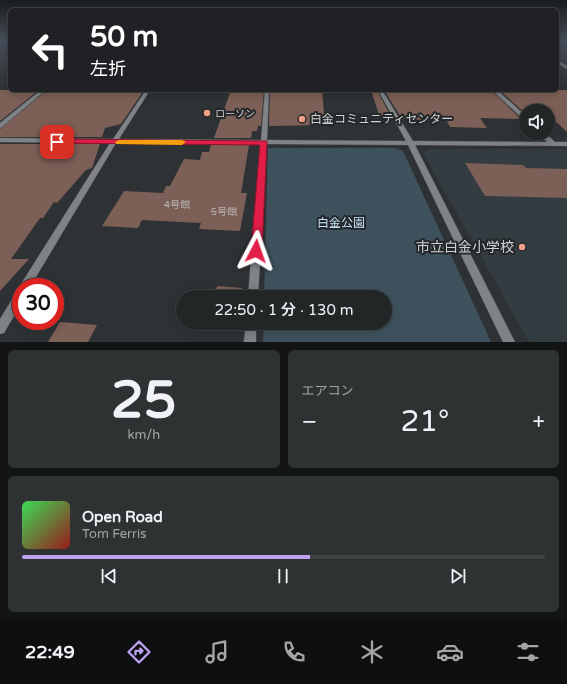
<!DOCTYPE html>
<html lang="ja">
<meta charset="utf-8">
<style>
body{margin:0;font-family:"Varela Round","Noto Sans JP",sans-serif;background:#2f3233;color:#f1f3f6;height:100vh;display:flex;flex-direction:column;font-size:15px;white-space:nowrap}
*{box-sizing:border-box;margin:0}
p{font-size:13px;color:#a3a5a7}
.icon{flex:none;width:22px;height:22px;fill:none;stroke:currentColor;stroke-width:2;stroke-linecap:round;stroke-linejoin:round}
.map{position:relative;height:342px;overflow:hidden}
.panel{display:flex;flex-direction:column;gap:8px;padding:8px;background:#131515;flex:1}
.panel>*{flex:none}
.guide{position:absolute;left:8px;top:8px;width:551px;height:84px;border-radius:6px;box-shadow:0 2px 10px #0003,0 0 0 1px #404344;background:#202124;color:#fff;overflow:hidden}
.buttons{position:absolute;left:519px;top:104px;display:grid;gap:8px}
.buttons a{display:grid;place-items:center;width:36px;height:36px;border-radius:50%;background:#232627;box-shadow:0 2px 10px #0003,0 0 0 1px #404344;font-size:20px}
.speed{position:absolute;left:12px;top:278px;display:flex;gap:8px;font-size:20px;font-weight:700;text-align:center}
.speed>*{display:grid;place-content:center;width:52px;height:52px;border-radius:50%;background:#232627;box-shadow:0 2px 10px #0003,0 0 0 1px #404344;line-height:1}
.speed .limit{border:6px solid #d22;background:#fff;color:#111}
.pin{position:absolute;display:grid;place-items:center;width:34px;height:34px;color:#fff;margin:-17px;border-radius:8px;box-shadow:0 2px 6px #0006}
.me{position:absolute;width:44px;margin:-22px;rotate:4deg;stroke-linejoin:round;filter:drop-shadow(0 0 3px #0008)}
.turn{display:flex;align-items:center;gap:14px;height:84px;padding:0 16px;font-size:18px}
.turn .icon{width:52px;height:52px;stroke-width:2.5}
.turn b{display:block;font-size:28px;line-height:34px}
.big{font-size:30px;font-weight:600;line-height:1.1}
.panel .widget{flex:1;display:flex;flex-direction:column;justify-content:center;gap:6px;min-width:0;padding:0 14px;border-radius:6px;background:#2f3233}
.panel .dial{align-items:center;gap:0}
.dial b{font-size:52px;line-height:1}
.song{display:flex;align-items:center;gap:12px}
.cover{width:48px;height:48px;border-radius:6px;background:linear-gradient(135deg,hsl(130 70% 55%),hsl(0 70% 35%))}
.played{height:4px;border-radius:2px;background:linear-gradient(90deg,#bca0f2 55%,#404344 55%)}
.keys{display:flex;justify-content:space-around;direction:ltr}
.heat{display:flex;justify-content:space-between;align-items:center;font-size:22px;direction:ltr}
.panel .tiles{flex:1;display:grid;gap:8px;grid-template-columns:1fr 1fr}
.widget:last-child{grid-column:span 2}
.trip{position:absolute;left:176px;top:290px;width:216px;height:40px;border-radius:20px;background:#232627;box-shadow:0 2px 10px #0003,0 0 0 1px #404344;font-weight:600;line-height:40px;text-align:center}
.tabs{display:flex;height:64px;justify-content:space-around;align-items:center;background:#0e0f10;color:#a3a5a7}
.tabs .icon{width:28px;height:28px}
.tabs .active{color:#bca0f2}
.tabs b{font-size:18px;color:#f1f3f6}
.map>svg:first-child{display:block}
</style>
<div class="map">
<svg width="567" height="342" viewBox="0 0 567 342">
<rect width="100%" height="100%" fill="#2f3234"/>
<path fill="#323c41" d="M429,149H567V342H529L423,153Z"/>
<path fill="#3e525e" d="M268,148H395L403,151L491,342H263L264,323H385V297H264Z"/>
<path fill="#7c5f56" d="M0,90H39L0,121Z
M47,90H144L121,124L105,128L102,137H0V129Z
M231,90H264L261,126H258L257,131H252L251,138H214Z
M270,90H322L325,125L269,126Z
M371,90H377L392,119L380,118Z
M384,90H491L521,119L480,118L487,128L450,127L447,121L402,119Z
M499,90H567V132L554,120H548V111H526V114Z
M0,144H100L92,168L86,170L57,203L54,202L43,218H40L11,259H29L0,291Z
M211,145H249L241,193H247L240,231L199,229L201,223L142,220L138,228L102,226L124,191L163,193L166,186H170L184,159L200,160L202,152H209Z
M465,163L523,165L526,168L567,169V198L485,196Z
M218,286L242,288L241,297H207Z
M60,322L97,325L88,342H48Z"/>
<g fill="none" stroke-linecap="round" stroke-linejoin="round">
<defs>
<path id="minor" d="M0,41H5L0,43Z
M557,60L567,66V69L557,63Z
M41,90H46L2,127L0,128V123Z
M146,90H150L119,139L261,140L265,90H269L267,140L406,141L378,90H382L413,141L547,142L538,133H545L555,142H567V146L415,145L515,342H503L408,145L267,144L258,297H248L260,144L116,143L30,287H21V304L4,333L0,334V319L17,291L21,289L20,287L21,284L110,143L0,142V138L113,139Z
M492,90H497L526,116V121L524,120Z
M246,323H256V342H244Z"/>
</defs>
<use href="#minor" stroke="#4b4d4f" stroke-width="1"/>
<use href="#minor" fill="#7f8386" fill-rule="evenodd"/>
</g>
<linearGradient id="sky" x2="0" y2="1"><stop stop-color="#1a1c1d"/><stop offset="0.46" stop-color="#474f5c"/><stop offset="1" stop-color="#474f5c" stop-opacity="0"/></linearGradient>
<rect width="567" height="89" fill="url(#sky)"/>
<path fill="#e11d48" stroke="#92132f" d="M57,139L267,141L262,251L261,254L256,256L252,254L251,251L260,145L54,143L53,142Z"/>
<path fill="#f59e0b" d="M119,140H182L186,142L182,145L116,144L115,142Z"/>
<g fill="#f39f85" stroke="#25282a" stroke-width="1.5">
<circle cx="207" cy="113" r="4"/>
<circle cx="302" cy="119" r="4"/>
<circle cx="522" cy="247" r="4"/>
</g>
<g text-anchor="middle" stroke-width="4" stroke-linejoin="round" paint-order="stroke">
<g font-size="10" fill="#cfd1d3" stroke="#25282a" text-anchor="start">
<text x="215" y="117">ローソン</text>
</g>
<g font-size="10" fill="#bab4b4">
<text x="177" y="208">4号館</text>
<text x="224" y="215">5号館</text>
</g>
<g font-size="12" fill="#cfd1d3" stroke="#25282a" text-anchor="start">
<text x="310" y="123">白金コミュニティセンター</text>
</g>
<g font-size="12" fill="#c4e4f7" stroke="#25282a">
<text x="341" y="227">白金公園</text>
</g>
<g font-size="14" fill="#cfd1d3" stroke="#25282a" text-anchor="end">
<text x="514" y="252">市立白金小学校</text>
</g>
</g>
</svg>
<div class="buttons">
<a><svg class="icon" aria-label="sound" viewBox="0 0 24 24"><path d="M4 9h4l5-4v14l-5-4H4zM17 9q2 3 0 6"/></svg></a>
</div>
<div class="speed"><div class="limit">30</div></div>
<div class="pin" style="left:57px;top:142px;background:#d93025"><svg class="icon" aria-label="arrive" viewBox="0 0 24 24"><path d="M6 21V4h12l-3 4 3 4H6"/></svg></div>
<svg class="me" style="left:256px;top:251px" viewBox="-20 -20 40 40"><path d="M0-17L14 15 0 8-14 15z" fill="#e11d48" stroke="#fff" stroke-width="4"/></svg>
<div class="trip">22:50 · 1 分 · 130 m</div>
<div class="guide">
<div class="turn"><svg class="icon" aria-label="left" viewBox="0 0 24 24"><path d="M17 20v-9H6M10 6l-5 5 5 5"/></svg><div><b>50 m</b>左折</div></div>
</div>
</div>
<section class="panel">
<div class="tiles">
<div class="widget dial"><b>25</b><p>km/h</p></div>
<div class="widget"><p>エアコン</p>
<div class="heat"><a>−</a><b class="big">21°</b><a>+</a></div>
</div>
<div class="widget">
<div class="song"><i class="cover"></i><div><b>Open Road</b><p>Tom Ferris</p></div></div>
<div class="played"></div>
<div class="keys"><svg class="icon" aria-label="previous" viewBox="0 0 24 24"><path d="M18 5L8 12l10 7zM5 5v14"/></svg><svg class="icon" aria-label="pause" viewBox="0 0 24 24"><path d="M8 5v14M16 5v14"/></svg><svg class="icon" aria-label="next" viewBox="0 0 24 24"><path d="M6 5l10 7-10 7zM19 5v14"/></svg></div>
</div>
</div>
</section>
<nav class="tabs">
<b>22:49</b>
<svg class="icon active" aria-label="directions" viewBox="0 0 24 24"><path d="M12 3l9 9-9 9-9-9zM9 14v-3h6M13 9l2 2-2 2"/></svg>
<svg class="icon" aria-label="music" viewBox="0 0 24 24"><path d="M9 18V5l10-2v13"/><circle cx="6" cy="18" r="3"/><circle cx="16" cy="16" r="3"/></svg>
<svg class="icon" aria-label="phone" viewBox="0 0 24 24"><path d="M5 4h4l2 5-3 2q2 4 5 5l2-3 5 2v4C11 20 4 13 5 4z"/></svg>
<svg class="icon" aria-label="climate" viewBox="0 0 24 24"><path d="M12 3v18M4 7l16 10M4 17L20 7"/></svg>
<svg class="icon" aria-label="car" viewBox="0 0 24 24"><path d="M5 17H2v-5l4-1 3-4h7l3 4 3 1v5h-3M9 17h6M6 11h13"/><circle cx="7" cy="17" r="2"/><circle cx="17" cy="17" r="2"/></svg>
<svg class="icon" aria-label="filters" viewBox="0 0 24 24"><path d="M4 7h16M4 17h16"/><circle cx="9" cy="7" r="2"/><circle cx="15" cy="17" r="2"/></svg>
</nav>
